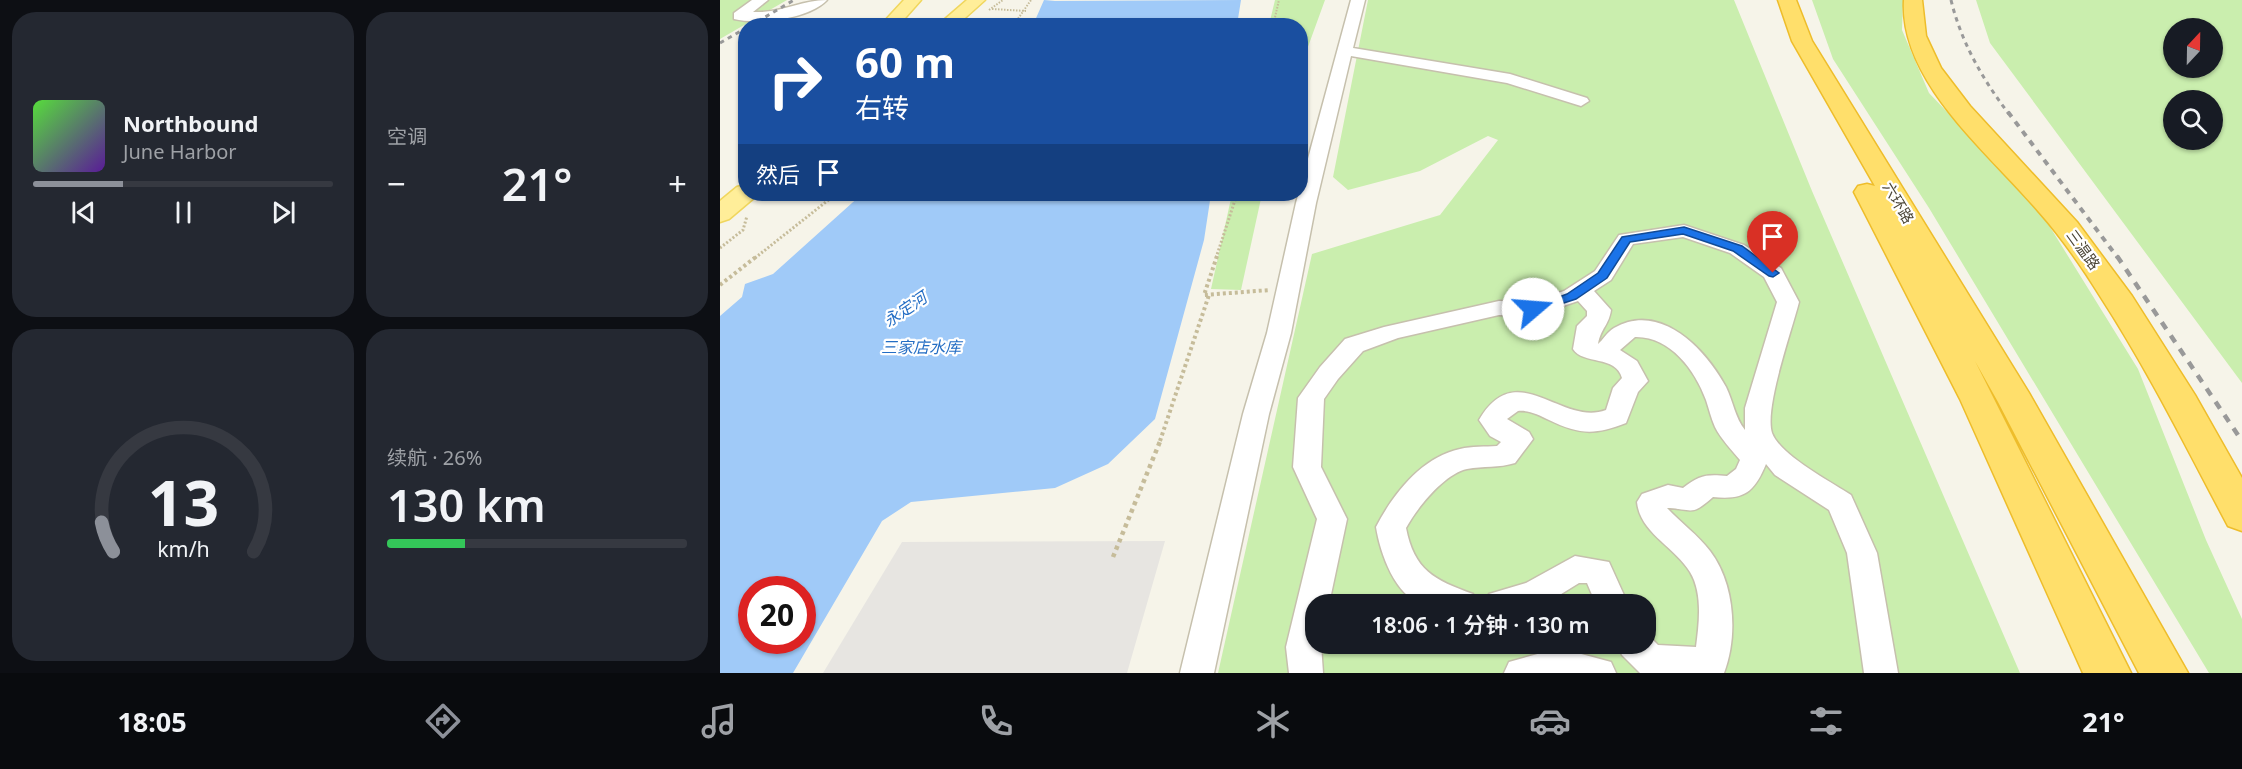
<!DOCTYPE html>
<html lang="zh">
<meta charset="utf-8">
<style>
body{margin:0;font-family:"Noto Sans","Noto Sans SC",sans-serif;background:#242831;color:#f1f3f6;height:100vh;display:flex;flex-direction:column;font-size:22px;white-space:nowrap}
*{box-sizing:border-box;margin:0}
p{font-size:20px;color:#9ea1a6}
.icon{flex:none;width:33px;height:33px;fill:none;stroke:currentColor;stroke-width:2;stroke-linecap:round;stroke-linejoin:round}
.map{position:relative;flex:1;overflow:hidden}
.side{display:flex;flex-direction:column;gap:12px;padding:12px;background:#0d0f14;width:720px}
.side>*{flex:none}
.top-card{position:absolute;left:18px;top:18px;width:570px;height:183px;border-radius:24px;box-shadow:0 2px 4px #0004;background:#1a4fa0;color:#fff;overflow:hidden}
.needle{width:39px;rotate:22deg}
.buttons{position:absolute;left:1443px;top:18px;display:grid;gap:12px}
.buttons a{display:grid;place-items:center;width:60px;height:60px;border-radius:50%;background:#171b24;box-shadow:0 2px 4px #0004;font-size:30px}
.speed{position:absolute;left:18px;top:576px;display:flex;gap:12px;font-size:30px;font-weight:700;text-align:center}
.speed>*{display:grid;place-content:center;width:78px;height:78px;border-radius:50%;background:#171b24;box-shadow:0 2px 4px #0004;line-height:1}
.speed .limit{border:9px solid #d22;background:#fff;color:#111}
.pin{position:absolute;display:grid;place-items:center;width:51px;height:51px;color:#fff;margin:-62px -26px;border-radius:50% 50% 50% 0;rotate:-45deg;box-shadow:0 0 6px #0007}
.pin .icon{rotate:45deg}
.me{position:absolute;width:66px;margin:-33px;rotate:72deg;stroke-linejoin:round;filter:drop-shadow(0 0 4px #0008)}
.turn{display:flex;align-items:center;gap:21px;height:126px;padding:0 18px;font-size:27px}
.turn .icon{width:78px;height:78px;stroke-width:2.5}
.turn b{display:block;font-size:42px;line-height:51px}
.then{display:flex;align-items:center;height:57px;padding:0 18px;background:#0003;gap:12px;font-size:22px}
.big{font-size:45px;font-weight:600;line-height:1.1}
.side .widget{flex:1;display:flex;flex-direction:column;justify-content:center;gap:9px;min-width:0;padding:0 21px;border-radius:24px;background:#242831}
.side .dial{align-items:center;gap:0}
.dial svg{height:156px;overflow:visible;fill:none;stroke:#363941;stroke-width:7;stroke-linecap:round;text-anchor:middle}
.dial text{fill:#f1f3f6;stroke:none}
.song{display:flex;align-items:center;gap:18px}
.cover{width:72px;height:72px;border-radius:9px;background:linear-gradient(135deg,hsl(110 70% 55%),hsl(270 70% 35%))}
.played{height:6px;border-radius:3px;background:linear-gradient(90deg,#8c9099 30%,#363941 30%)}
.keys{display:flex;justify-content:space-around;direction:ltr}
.heat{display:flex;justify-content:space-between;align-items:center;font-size:33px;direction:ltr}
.charge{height:9px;border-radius:4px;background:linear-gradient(90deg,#34c759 26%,#363941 0)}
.side .tiles{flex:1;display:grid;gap:12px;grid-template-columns:repeat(2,1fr)}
.trip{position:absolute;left:585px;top:594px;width:351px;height:60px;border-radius:24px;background:#171b24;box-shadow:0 2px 4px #0004;font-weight:600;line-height:60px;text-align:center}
.tab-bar{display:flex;height:96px;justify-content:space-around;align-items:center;background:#090b0e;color:#9ea1a6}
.tab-bar .icon{width:42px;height:42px}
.tab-bar .on{color:#8c9099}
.tab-bar b{font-size:27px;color:#f1f3f6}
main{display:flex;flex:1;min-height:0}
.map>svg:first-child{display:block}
</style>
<main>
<section class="side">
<div class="tiles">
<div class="widget">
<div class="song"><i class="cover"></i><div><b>Northbound</b><p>June Harbor</p></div></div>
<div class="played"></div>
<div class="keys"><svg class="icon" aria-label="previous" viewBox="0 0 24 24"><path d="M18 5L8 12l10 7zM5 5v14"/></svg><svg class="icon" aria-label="pause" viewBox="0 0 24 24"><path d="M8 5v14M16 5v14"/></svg><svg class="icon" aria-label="next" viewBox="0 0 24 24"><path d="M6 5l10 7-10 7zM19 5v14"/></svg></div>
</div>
<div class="widget"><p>空调</p>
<div class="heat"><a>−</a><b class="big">21°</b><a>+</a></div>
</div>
<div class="widget dial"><svg viewBox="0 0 100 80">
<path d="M14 69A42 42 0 1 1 86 69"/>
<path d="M14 69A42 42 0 0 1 8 54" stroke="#8c9099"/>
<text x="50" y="56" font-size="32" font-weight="700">13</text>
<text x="50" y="72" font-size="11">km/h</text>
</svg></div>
<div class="widget"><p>续航 · 26%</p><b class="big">130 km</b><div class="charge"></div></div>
</div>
</section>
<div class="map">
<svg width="1522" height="673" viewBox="0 0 1522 673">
<rect width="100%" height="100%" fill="#f6f4e9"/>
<path fill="#caeeae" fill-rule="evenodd" d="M0,0H67L0,39Z
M555,0H605L581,66L580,26L549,25Z
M648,0H1014L1092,191L1300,673H498L592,254L720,215L778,140L768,136L700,171L628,190L613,177ZM596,604H926V644H596Z
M1092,0H1183L1182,30L1209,93L1317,206L1418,369L1486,540L1522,619V673H1489L1209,208L1113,59Z
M1256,0H1522V383L1270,43ZM1492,28V68H1454V28ZM1454,100H1492V140H1454Z
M512,194H542L521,290L491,289Z"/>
<path fill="#e7e5e1" d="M445,541L407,673H103L182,542Z"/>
<path fill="#a0caf8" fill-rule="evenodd" d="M324,0L335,1L521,0L517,25H313Z
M142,194H491L484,240L435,419L388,464L335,488L191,502L162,521L73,673H0V316L22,297L25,284L53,274ZM32,590H82V640H32Z"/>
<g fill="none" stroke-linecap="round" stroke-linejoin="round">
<defs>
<path id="minor" d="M32,0H48L33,12C63,13 80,0 107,0C89,19 39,25 14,19V13Z
M631,0H645L633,48L790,74L867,98L869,101L861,106L787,83L631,56L596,203L571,333L549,414L494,673H460L523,414L547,333L576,203Z
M964,225L1024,245L1061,268L1079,302C1072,330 1044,408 1052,433C1060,455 1111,482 1131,495L1157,553L1178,673H1144L1127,553L1109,510L1055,475L1046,464C1034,493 1024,500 993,497C970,517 974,509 947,508C961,523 978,535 990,551C1015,584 1018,636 1004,673H920L902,655L897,644H926V633L938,645L976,647C979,624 983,593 970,572C955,547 920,533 917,502L922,494L948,485L963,488C979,475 987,474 1007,476L1016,469L1020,460C1011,449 1001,439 995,427C991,418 989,409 986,400C975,370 950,336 915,337L900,350L917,361L928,381L918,392L906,423C875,435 860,435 829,420C819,415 809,410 798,411L787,419L809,432L813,439L795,463C779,468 763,466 747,469C724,474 697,508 686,528C694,570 714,580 753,594L757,604C741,604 720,608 704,604C675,598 660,552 656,527C673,494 702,457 740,449C752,446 765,447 777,446L781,442L770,436L759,420C797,355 841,427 886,410L893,388L902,378C896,355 863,365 853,349L857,326L867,316V311L858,301L813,316L779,315L678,338L643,351L618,379L604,399L601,467L627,519L609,604H596V644H601L603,673H569L566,647L597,519L573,467L578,398L600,367L625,339L664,327L779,301L811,302L844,291L875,271L899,235ZM963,237L1010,253L1044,277L1057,302L1025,408V430C1015,418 1013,401 1006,387C986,350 941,301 894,328C887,332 883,340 878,344C881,328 889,325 891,310L874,291L891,280L913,244Z
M855,556L889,562L908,604H876L867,583H859L825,604H765L769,594L806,583Z
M839,648L891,662L896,673H784L789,662Z"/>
<path id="major" d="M184,0H201L178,26H160Z
M247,0H265L236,26H217Z
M26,185V194H37L35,197L9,219L0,222V201L17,187Z"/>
<path id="highway" d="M1058,0H1076L1092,41L1309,393L1468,673H1419L1278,402L1255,361L1411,673H1363L1240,399L1134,192L1138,186L1147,184L1155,186L1072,41Z
M1184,0H1202L1206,36L1221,68L1250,106L1357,222L1412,296L1475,395L1522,478V531L1508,526C1467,449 1428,370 1380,296C1362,267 1342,238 1319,212C1270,154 1179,82 1184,0Z"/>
</defs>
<use href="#minor" stroke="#c6c0ad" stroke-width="3"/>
<use href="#major" stroke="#f0d65d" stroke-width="3"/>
<use href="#highway" stroke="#eebd2b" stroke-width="3"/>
<path stroke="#c6bc9a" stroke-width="2" stroke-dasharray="1.5 1.5" stroke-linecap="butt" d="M272,9L306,11
M269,10L283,0
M293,26L311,0
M553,26L559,0"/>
<path stroke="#c6bc9a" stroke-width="3" stroke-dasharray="2 2" stroke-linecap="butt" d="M0,248L23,230L27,216
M35,258L116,194
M496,258L517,194"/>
<path stroke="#c6bc9a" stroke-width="4" stroke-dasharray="3 3" stroke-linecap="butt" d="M497,256L484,295L550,290
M0,285L37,256
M440,441L489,295"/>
<path stroke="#c6bc9a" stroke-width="4.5" stroke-dasharray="4 4" stroke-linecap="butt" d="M393,557L441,439"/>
<use href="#minor" fill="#fff" fill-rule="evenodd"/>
<use href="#major" fill="#fe9" fill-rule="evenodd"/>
<use href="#highway" fill="#ffdf6b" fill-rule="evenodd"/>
<path stroke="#999" stroke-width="3" stroke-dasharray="4.5 4.5" stroke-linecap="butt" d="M1231,0C1241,42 1263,80 1289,114
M30,26L74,0
M0,43L26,28"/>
<path stroke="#999" stroke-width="4" stroke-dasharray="6 6" stroke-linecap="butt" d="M1288,112L1398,258"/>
<path stroke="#999" stroke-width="4.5" stroke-dasharray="8 8" stroke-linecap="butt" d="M1397,256L1522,441"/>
</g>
<path fill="#1a73e8" stroke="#114b97" stroke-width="1.5" d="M964,227L1022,246L1059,273L1053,277L1049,276L1013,251L963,234L910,242L887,278L856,299L813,313L807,309L847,294L878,273L902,237Z"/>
<g text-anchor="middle" stroke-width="4.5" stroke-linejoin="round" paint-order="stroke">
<g font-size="15" fill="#4b4536" stroke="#fff">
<text transform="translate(1178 203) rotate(59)" y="5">六环路</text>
<text transform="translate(1363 250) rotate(54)" y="5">三温路</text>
</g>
<g font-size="16" font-style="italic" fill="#236dc4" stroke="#fff">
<text transform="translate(185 309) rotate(-34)" y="6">永定河</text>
<text x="201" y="353">三家店水库</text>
</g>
</g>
</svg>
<div class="buttons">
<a><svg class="needle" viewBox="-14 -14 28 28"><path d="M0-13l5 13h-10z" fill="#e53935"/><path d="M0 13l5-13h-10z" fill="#9ea1a6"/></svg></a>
<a><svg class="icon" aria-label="search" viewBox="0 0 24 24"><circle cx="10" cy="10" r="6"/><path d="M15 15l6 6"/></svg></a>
</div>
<div class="speed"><div class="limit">20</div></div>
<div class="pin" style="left:1053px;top:273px;background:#d93025"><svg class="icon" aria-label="arrive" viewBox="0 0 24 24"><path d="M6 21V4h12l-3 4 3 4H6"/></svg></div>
<svg class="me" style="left:813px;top:309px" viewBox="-20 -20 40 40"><circle r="19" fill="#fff"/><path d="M0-13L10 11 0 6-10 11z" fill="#1a73e8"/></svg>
<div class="trip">18:06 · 1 分钟 · 130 m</div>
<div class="top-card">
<div class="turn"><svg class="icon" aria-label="right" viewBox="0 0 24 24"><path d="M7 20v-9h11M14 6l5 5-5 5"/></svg><div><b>60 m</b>右转</div></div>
<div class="then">然后<svg class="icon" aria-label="arrive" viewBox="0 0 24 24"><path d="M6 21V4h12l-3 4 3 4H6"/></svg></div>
</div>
</div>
</main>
<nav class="tab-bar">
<b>18:05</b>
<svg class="icon on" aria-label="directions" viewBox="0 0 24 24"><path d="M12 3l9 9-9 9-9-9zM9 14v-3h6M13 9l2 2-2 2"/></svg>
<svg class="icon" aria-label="music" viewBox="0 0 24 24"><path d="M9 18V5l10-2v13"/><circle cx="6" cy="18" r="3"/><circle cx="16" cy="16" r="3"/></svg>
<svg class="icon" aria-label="phone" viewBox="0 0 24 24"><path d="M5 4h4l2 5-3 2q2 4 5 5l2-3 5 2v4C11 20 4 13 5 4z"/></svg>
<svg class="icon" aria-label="climate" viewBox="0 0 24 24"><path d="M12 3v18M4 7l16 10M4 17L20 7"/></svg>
<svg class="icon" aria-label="car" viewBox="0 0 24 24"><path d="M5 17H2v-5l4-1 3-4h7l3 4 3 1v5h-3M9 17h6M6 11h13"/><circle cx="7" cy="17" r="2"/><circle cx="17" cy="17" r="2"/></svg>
<svg class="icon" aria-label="filters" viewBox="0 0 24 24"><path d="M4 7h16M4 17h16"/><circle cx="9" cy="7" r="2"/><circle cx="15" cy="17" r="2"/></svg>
<b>21°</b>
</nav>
